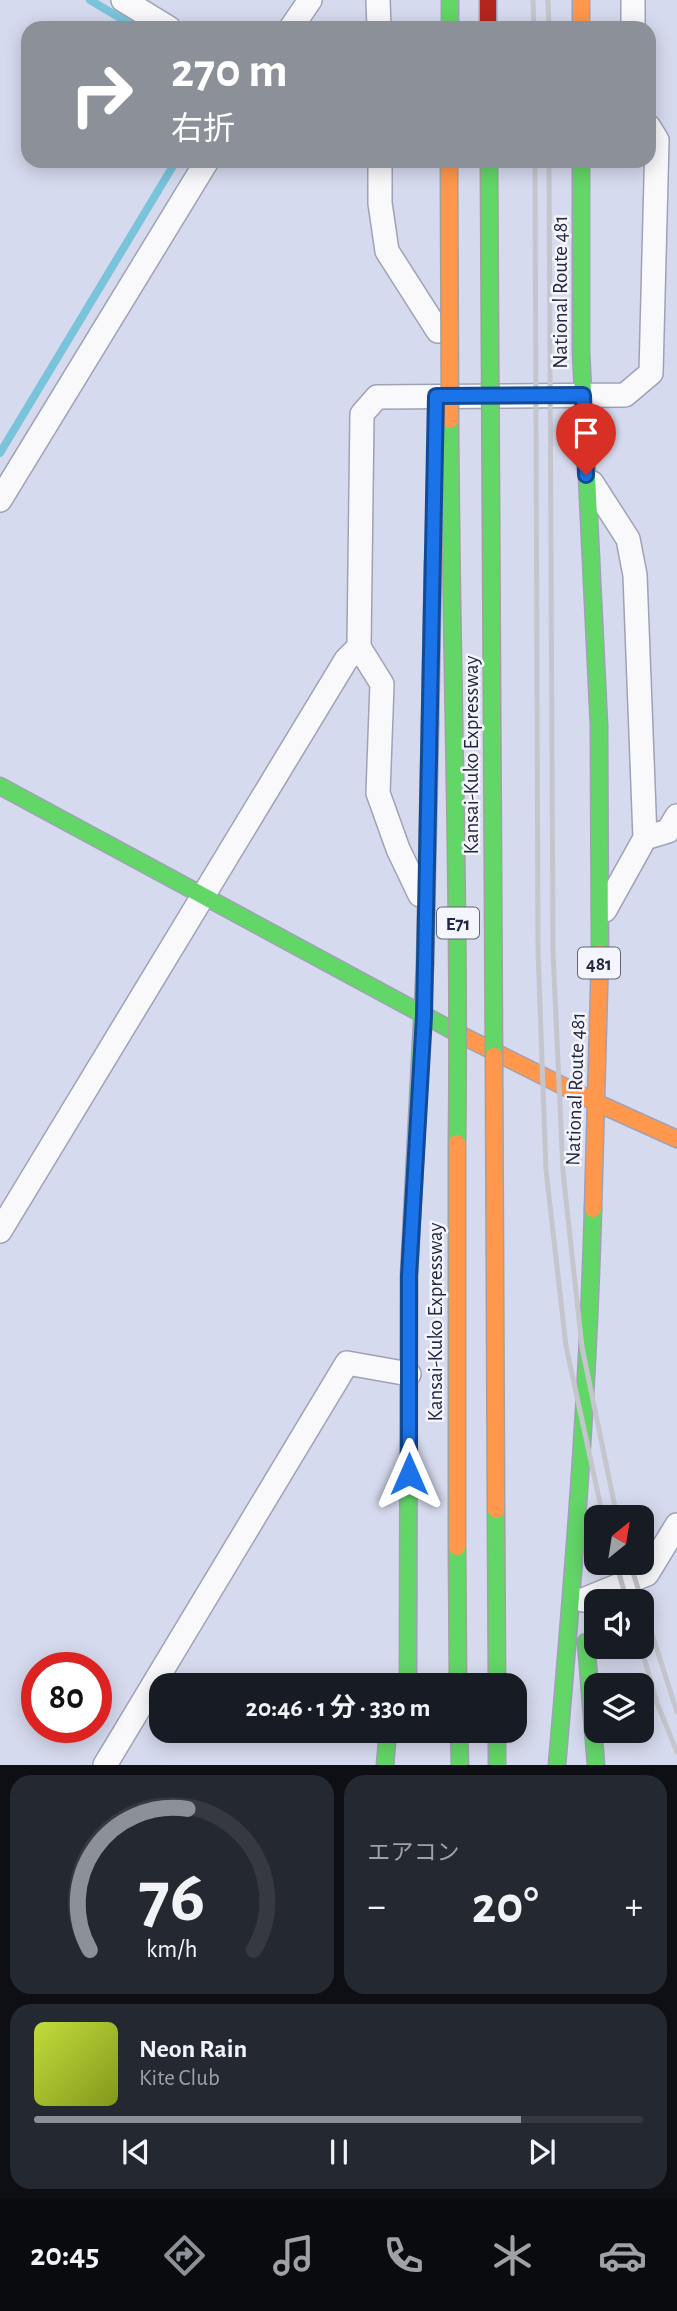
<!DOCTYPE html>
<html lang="ja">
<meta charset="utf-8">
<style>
body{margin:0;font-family:"Alegreya Sans","Noto Sans JP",sans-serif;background:#242831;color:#f1f3f6;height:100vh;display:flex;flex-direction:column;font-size:26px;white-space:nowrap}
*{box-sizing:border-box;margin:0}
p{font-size:23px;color:#9ea1a6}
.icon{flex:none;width:38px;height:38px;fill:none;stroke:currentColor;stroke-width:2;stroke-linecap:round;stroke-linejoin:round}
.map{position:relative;height:1765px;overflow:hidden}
.details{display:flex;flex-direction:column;gap:10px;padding:10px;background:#0d0f14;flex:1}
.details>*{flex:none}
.hud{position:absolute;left:21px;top:21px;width:635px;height:147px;border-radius:21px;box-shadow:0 4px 18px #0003;background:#8c9099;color:#fff;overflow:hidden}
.needle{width:46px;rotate:30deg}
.fabs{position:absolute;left:584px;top:1505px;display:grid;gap:14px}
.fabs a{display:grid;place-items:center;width:70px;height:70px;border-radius:14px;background:#171b24;box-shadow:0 4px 18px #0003;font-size:35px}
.speed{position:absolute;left:21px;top:1652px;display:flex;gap:14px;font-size:35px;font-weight:700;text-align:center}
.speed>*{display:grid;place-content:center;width:91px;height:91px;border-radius:50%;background:#171b24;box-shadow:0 4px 18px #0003;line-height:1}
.speed .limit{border:10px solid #d22;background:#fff;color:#111}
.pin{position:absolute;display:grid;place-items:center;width:60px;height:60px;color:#fff;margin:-72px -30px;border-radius:50% 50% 50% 0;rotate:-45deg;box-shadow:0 0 7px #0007}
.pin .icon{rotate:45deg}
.me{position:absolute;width:77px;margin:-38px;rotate:0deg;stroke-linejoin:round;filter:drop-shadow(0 0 5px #0008)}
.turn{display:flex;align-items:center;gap:24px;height:147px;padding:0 35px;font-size:32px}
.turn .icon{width:91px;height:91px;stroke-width:2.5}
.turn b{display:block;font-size:49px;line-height:60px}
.big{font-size:52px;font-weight:700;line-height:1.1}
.details .widget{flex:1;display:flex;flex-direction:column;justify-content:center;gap:10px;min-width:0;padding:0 24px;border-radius:21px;background:#242831}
.details .dial{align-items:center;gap:0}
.dial svg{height:182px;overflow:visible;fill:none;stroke:#363941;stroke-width:7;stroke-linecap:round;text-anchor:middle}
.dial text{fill:#f1f3f6;stroke:none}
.song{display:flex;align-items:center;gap:21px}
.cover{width:84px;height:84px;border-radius:10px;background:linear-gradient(135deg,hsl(70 70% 55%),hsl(70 70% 35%))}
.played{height:7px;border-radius:4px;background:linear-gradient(90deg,#8c9099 80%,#363941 80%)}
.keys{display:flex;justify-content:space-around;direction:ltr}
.heat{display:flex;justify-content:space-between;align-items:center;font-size:38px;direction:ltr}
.details .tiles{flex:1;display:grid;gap:10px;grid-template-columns:1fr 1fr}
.widget:last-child{grid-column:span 2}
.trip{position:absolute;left:149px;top:1673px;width:378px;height:70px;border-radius:21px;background:#171b24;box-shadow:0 4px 18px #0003;font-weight:700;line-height:70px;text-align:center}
.tabs{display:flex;height:112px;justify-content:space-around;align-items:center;background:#090b0e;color:#9ea1a6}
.tabs .icon{width:49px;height:49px}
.tabs .current{color:#8c9099}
.tabs b{font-size:32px;color:#f1f3f6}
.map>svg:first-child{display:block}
</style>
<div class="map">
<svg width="677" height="1765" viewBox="0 0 677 1765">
<rect width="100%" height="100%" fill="#d6daee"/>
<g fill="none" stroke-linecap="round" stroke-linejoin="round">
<path stroke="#7ac4db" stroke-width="8" d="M90,0L137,28
M0,453L176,161"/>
<defs>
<path id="street" d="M123,0L169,28
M378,0L379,28
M633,0V28
M291,28L310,0
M380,161V203L387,251L438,331
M592,483L628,539L635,575L645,838L605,910
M0,500L207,161
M645,838L668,831L677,816
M420,895L398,849L378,793L382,684L359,647L362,414L377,397L625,395L651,373L657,140L649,127
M0,1231L346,660L359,647
M583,1600L647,1574L677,1525
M105,1765L347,1363L409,1374"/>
<path id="fast" d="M450,0V28
M581,161V351L599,726L600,953
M430,724L433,561
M0,786L459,1034
M586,1642L596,1765
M408,1685L409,1276L425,965
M459,1731L460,1765
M497,1731V1765
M385,1765L388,1731
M557,1765C573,1580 588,1395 593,1209"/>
<path id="slow" d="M581,0V28
M459,1034L595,1102L677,1139
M593,1209L600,953"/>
<path id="jam" d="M488,0V28
M425,965L430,724"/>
</defs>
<use href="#street" stroke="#9fa2b6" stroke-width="26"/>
<use href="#fast" stroke="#9fa2b6" stroke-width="19"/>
<use href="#slow" stroke="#9fa2b6" stroke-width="19"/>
<use href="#jam" stroke="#9fa2b6" stroke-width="19"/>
<use href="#street" stroke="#f9f9fc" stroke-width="23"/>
<use href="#fast" stroke="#63d668" stroke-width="16"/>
<use href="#slow" stroke="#ff974d" stroke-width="16"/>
<use href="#jam" stroke="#b3261e" stroke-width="16"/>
<path stroke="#c5c6cd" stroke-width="5" d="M533,0L534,28
M548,0L549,28
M535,161L538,951L546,1170L566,1346L603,1517
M549,161L553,952L563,1172L582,1347L617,1517
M616,1563L627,1601
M630,1563L642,1601
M642,1603L677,1712
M641,1647L657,1703L677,1752"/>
<defs>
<path id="fast-bridge" d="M489,161L494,1056
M450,420C451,661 460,902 457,1143
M496,1510L497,1685
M457,1547L458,1685"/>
<path id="slow-bridge" d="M449,161L450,420
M494,1056L496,1510
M457,1143V1547"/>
</defs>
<use href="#fast-bridge" stroke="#a2a19c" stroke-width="19" stroke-linecap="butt"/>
<use href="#slow-bridge" stroke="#a2a19c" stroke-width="19" stroke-linecap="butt"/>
<use href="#fast-bridge" stroke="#63d668" stroke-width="16"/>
<use href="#slow-bridge" stroke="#ff974d" stroke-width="16"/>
</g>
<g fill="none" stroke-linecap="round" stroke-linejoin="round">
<defs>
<path id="route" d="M409,1474V1276L424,1016L436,396L583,395L586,475"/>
</defs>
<use href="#route" stroke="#114b97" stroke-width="18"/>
<use href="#route" stroke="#1a73e8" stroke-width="12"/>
</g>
<g text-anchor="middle" stroke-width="5" stroke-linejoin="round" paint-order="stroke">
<g fill="#f5f6fd" stroke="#626578" stroke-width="2">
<rect x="437" y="907.5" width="42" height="31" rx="5"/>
<rect x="578" y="947.5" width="42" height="31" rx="5"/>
</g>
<g font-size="19" font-weight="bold" fill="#23273f">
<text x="458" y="930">E71</text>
<text x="599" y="970">481</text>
</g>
<g font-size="21" fill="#23273f" stroke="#f5f6fd">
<text transform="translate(560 292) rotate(-90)" y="7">National Route 481</text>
<text transform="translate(471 755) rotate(-90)" y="7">Kansai-Kuko Expressway</text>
<text transform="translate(575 1089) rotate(-88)" y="7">National Route 481</text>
<text transform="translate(435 1322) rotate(-90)" y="7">Kansai-Kuko Expressway</text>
</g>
</g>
</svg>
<div class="fabs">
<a><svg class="needle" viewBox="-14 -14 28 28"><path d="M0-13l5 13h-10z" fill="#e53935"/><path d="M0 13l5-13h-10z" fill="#9ea1a6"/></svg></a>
<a><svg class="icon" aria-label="sound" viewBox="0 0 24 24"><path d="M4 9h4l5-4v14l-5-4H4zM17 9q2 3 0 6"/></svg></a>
<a><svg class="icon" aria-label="layers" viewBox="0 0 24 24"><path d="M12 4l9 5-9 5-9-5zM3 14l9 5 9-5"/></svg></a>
</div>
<div class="speed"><div class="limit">80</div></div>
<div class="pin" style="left:586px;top:475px;background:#d93025"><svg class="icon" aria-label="arrive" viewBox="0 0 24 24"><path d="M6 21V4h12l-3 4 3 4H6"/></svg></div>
<svg class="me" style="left:409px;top:1474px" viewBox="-20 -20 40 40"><path d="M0-17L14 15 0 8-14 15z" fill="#1a73e8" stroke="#fff" stroke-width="4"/></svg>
<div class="trip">20:46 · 1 分 · 330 m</div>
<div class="hud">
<div class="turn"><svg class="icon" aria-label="right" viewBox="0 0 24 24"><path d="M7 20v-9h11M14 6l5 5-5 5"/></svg><div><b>270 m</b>右折</div></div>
</div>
</div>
<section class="details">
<div class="tiles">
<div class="widget dial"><svg viewBox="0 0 100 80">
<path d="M14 69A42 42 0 1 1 86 69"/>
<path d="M14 69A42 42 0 0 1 57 7" stroke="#8c9099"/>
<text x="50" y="56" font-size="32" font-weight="700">76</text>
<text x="50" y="72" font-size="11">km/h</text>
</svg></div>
<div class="widget"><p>エアコン</p>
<div class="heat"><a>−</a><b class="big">20°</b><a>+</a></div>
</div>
<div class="widget">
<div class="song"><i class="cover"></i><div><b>Neon Rain</b><p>Kite Club</p></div></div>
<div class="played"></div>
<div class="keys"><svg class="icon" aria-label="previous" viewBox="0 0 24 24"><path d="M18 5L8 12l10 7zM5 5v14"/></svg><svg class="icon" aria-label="pause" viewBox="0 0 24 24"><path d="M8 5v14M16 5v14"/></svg><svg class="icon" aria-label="next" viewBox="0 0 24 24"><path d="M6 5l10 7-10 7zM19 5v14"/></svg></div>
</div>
</div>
</section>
<nav class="tabs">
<b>20:45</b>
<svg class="icon current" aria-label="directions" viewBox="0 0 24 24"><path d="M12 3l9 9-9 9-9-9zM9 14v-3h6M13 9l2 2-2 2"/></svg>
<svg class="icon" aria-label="music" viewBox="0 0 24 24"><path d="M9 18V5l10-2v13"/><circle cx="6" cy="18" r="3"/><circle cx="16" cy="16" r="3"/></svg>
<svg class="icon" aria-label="phone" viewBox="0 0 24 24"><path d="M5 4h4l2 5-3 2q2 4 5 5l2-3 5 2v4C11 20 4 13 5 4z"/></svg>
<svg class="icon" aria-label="climate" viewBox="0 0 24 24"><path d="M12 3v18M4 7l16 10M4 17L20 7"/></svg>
<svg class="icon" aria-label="car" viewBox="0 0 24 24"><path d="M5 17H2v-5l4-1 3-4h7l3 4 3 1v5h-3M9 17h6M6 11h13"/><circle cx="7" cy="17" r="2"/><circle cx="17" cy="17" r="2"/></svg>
</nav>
